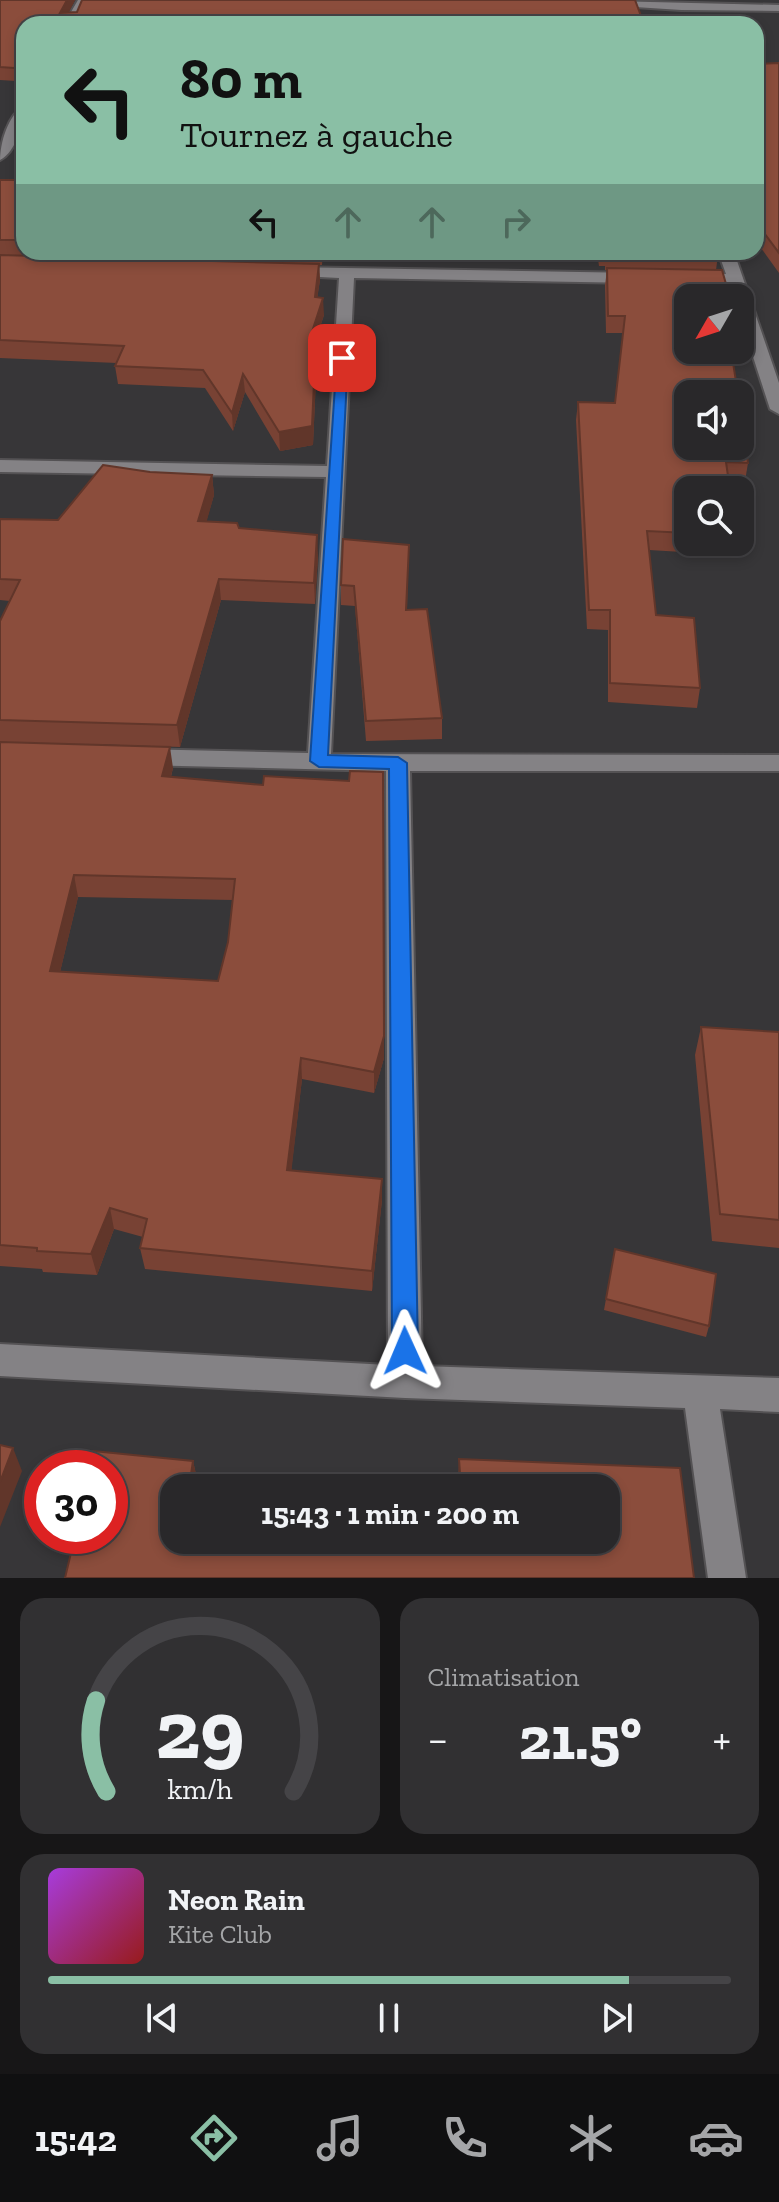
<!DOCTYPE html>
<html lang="fr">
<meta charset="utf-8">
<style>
body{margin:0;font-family:"Zilla Slab",serif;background:#313032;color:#f1f3f6;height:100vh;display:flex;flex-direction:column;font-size:30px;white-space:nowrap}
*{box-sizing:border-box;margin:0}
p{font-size:26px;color:#a5a6a8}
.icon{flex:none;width:44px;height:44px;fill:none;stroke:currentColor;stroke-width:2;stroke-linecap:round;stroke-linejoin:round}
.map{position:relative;height:1578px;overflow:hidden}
.sheet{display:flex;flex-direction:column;gap:20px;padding:20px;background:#171617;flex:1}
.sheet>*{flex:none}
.banner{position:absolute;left:16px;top:16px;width:748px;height:244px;border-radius:24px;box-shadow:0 4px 12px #0003,0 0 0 2px #454447;background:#8abfa5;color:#111;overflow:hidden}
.needle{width:52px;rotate:231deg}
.controls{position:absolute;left:674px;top:284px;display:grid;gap:16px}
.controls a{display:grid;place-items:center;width:80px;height:80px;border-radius:16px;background:#29282a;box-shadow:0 4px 12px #0003,0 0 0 2px #454447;font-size:40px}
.speed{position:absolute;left:24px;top:1450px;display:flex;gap:16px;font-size:40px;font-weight:700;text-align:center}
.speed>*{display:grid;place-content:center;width:104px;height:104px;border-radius:50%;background:#29282a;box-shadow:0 4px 12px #0003,0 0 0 2px #454447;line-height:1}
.speed .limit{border:12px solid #d22;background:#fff;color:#111}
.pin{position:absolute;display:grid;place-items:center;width:68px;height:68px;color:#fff;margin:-34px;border-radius:16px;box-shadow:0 4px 12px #0006}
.me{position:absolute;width:88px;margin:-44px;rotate:359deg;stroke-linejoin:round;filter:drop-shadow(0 0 6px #0008)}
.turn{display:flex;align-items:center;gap:28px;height:168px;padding:0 32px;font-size:36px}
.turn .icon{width:104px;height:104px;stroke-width:2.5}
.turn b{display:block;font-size:56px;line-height:68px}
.lanes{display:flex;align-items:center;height:76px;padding:0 32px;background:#0003;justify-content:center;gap:40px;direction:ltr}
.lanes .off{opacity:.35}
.big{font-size:60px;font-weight:700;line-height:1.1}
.sheet .widget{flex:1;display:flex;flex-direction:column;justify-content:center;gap:12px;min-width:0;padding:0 28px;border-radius:24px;background:#313032}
.sheet .dial{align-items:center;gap:0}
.dial svg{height:208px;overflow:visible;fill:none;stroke:#454447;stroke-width:7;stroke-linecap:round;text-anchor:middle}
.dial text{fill:#f1f3f6;stroke:none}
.song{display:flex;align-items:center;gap:24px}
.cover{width:96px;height:96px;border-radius:12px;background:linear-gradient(135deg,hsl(280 70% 55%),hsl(0 70% 35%))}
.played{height:8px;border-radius:4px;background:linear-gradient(90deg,#8abfa5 85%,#454447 85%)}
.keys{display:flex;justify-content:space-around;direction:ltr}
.heat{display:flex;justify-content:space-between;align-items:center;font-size:44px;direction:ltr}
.sheet .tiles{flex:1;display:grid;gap:20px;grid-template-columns:1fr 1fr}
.widget:last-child{grid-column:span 2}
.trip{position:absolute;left:160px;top:1474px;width:460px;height:80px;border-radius:24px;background:#29282a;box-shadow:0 4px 12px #0003,0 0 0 2px #454447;font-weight:700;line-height:80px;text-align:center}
.tab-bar{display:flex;height:128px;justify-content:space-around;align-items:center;background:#101011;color:#a5a6a8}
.tab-bar .icon{width:56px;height:56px}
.tab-bar .on{color:#8abfa5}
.tab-bar b{font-size:36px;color:#f1f3f6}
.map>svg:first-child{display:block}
</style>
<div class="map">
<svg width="779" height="1578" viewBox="0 0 779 1578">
<rect width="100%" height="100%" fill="#373638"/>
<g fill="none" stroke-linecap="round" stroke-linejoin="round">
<defs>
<path id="minor" d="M78,0H88L76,24H64Z
M569,0L779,5V11L681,10L574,3Z
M24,106C24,123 16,152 0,160C0,143 8,115 24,106Z
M718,252H734L779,383V414L770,409L740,317V298H734L729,283H694L686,278L694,273L726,274Z
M286,267L637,273L645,278L637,283L354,278L331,754L779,755V771H410L422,1366L779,1378V1412L720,1409L746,1578H708L685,1408L405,1398L0,1376V1344L388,1365L386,771L138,765L130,763L126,757L130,751L138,749L308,753L326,477L0,472V460L327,466L339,278L281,275L278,272Z"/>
</defs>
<use href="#minor" stroke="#545254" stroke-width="4"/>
<use href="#minor" fill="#848285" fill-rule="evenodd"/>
</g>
<path fill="#784234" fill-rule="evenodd" d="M0,0H75L68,13L635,0L24,24L16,81L0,80Z
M779,63V273L756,241V64Z
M24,146V174L20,162L17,147Z
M0,180H24V252H323L322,265H319L320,280L317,298L324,315L316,339L317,356L313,445L280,451L245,392L233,431L205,388L118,384L115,366L117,363L0,358Z
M597,252H717L718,255L716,270L688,298L748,463L745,481H728L688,490V542H735L733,555L649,550L656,615L700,688L697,708L608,702V630L587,629L576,420L578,402L615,403L623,333H606L605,285L607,270H605V266H599Z
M150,472L212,475L214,495L206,522L239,528L318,556L315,604L221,600L180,747L92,744L173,768L171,777L263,785L349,781L383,772L384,1058L374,1093L302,1079L291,1171L382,1179V1200L372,1291L145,1269L140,1248L143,1237L114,1229L97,1275L43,1272L42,1269L0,1266V621L10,601L0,600V519L58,520ZM78,897L233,900L228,942L218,981L60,972Z
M408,564L407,610L442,718V739L366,741L355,606L341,605V585Z
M701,1027L779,1032V1248L712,1241L695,1055Z
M615,1249L709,1326L706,1337L604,1310Z
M93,1451L193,1461L198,1483L197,1488H174V1540H606V1488H458L459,1459L680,1468L694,1578H65L75,1536H110V1468H90Z"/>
<path fill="#61362a" d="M67,0H75L63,24L60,13Z
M24,59V75L16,81L14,68Z
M319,264L320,280L315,314V297Z
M323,298L324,315L316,339L317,356L313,445L280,451L279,432Z
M243,374L245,392L233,431L232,413Z
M212,475L214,495L201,542L198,521Z
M317,535L318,556L315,604L314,583Z
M219,579L221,600L180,747L177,725Z
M170,747L173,768L165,798L162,776Z
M74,875L78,897L55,993L50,971Z
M384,1036V1058L374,1093V1072Z
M301,1058L302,1079L289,1192L287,1170Z
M382,1179V1200L372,1291V1271Z
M110,1208L114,1229L97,1275L91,1254Z
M13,1448L22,1471L0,1527V1482Z
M193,1461L198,1483L197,1488H189Z"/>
<path fill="#8b4d3c" stroke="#61362a" stroke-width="2" fill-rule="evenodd" d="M0,0H67L60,13L77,12L82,0H635L644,24H24V59L14,68L0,67Z
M779,63V253L756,222V64Z
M24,146V166L17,147Z
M0,180H24V240H0Z
M606,252H717L718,255L606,254Z
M0,255L319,264L315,297L323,298L310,338H316L312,426L279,432L243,374L232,413L203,370L115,366L124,346L0,340Z
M607,268L722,270L730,298H688V350H731L738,394H688V446H740V410L748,463L726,462L730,490H688V533L647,531L656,615L694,618L700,688L610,683V610H589L578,402L615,403L625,316H608Z
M103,465L150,472L212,475L198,521L237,523L239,528L317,535L314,583L219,579L177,725L0,720V621L20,580L0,579V519L58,520Z
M343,539L409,545L406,610L427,609L442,718L366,721L354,586L341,585Z
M0,742L170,747L162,776L263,785L264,776L349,781L350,771L383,772L384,1036L374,1072L301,1058L287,1170L382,1179L372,1271L140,1248L147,1219L110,1208L91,1254L37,1251V1248L0,1245ZM74,875L235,879L228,942L218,981L50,971Z
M701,1027L779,1032V1220L720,1214Z
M615,1249L716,1274L709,1326L606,1299Z
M0,1445L13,1448L0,1482Z
M93,1451L193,1461L189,1488H174V1540H606V1488H461L459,1459L680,1468L694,1578H65L75,1536H110V1468H90Z"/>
<path fill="#1a73e8" stroke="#114b97" stroke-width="2" d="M337,356L348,358L328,755L398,757L407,763L418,1351L414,1359L405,1363L396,1359L392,1351L389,769L319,767L310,761Z"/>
</svg>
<div class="controls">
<a><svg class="needle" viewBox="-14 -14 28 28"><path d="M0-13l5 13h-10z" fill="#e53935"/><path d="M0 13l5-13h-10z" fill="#a5a6a8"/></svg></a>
<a><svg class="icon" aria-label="sound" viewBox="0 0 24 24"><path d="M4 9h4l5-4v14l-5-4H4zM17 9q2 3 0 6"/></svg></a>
<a><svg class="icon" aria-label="search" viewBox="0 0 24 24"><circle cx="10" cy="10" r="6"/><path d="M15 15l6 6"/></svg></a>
</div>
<div class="speed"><div class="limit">30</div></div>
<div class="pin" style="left:342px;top:358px;background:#d93025"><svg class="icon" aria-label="arrive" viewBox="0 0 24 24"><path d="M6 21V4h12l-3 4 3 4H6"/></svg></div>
<svg class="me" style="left:405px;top:1351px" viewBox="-20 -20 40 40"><path d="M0-17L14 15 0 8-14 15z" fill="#1a73e8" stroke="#fff" stroke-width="4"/></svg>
<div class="trip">15:43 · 1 min · 200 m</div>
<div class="banner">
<div class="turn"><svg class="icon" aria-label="left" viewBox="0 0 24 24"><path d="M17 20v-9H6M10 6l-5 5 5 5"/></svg><div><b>80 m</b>Tournez à gauche</div></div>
<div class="lanes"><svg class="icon" aria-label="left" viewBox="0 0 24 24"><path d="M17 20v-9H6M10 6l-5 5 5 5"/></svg><svg class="icon off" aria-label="ahead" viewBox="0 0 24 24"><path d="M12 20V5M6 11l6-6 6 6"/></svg><svg class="icon off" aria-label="ahead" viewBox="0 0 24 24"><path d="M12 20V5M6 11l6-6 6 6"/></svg><svg class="icon off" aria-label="right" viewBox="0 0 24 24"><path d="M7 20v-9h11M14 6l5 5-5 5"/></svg></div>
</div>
</div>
<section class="sheet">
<div class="tiles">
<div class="widget dial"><svg viewBox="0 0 100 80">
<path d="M14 69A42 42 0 1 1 86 69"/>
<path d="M14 69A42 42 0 0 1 10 34" stroke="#8abfa5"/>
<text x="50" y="56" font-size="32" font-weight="700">29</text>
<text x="50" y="72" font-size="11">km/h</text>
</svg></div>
<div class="widget"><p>Climatisation</p>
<div class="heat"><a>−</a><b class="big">21.5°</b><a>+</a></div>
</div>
<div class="widget">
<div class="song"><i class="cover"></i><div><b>Neon Rain</b><p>Kite Club</p></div></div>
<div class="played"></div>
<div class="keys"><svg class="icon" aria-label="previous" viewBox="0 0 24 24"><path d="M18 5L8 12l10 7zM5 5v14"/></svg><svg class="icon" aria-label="pause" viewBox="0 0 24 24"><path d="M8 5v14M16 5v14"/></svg><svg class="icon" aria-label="next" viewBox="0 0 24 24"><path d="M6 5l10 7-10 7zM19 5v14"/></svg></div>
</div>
</div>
</section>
<nav class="tab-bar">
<b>15:42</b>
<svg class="icon on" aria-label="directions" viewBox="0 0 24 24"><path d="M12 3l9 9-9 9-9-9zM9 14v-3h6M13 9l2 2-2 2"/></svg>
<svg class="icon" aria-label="music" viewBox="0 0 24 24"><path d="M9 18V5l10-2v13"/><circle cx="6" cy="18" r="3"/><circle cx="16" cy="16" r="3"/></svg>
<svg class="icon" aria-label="phone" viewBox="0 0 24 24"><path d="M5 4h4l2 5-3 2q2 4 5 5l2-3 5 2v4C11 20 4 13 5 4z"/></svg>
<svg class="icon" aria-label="climate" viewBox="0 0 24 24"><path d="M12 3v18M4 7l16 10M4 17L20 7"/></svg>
<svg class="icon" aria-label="car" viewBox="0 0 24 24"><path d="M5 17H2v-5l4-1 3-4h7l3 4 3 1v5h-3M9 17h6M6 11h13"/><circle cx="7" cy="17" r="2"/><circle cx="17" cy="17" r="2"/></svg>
</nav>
